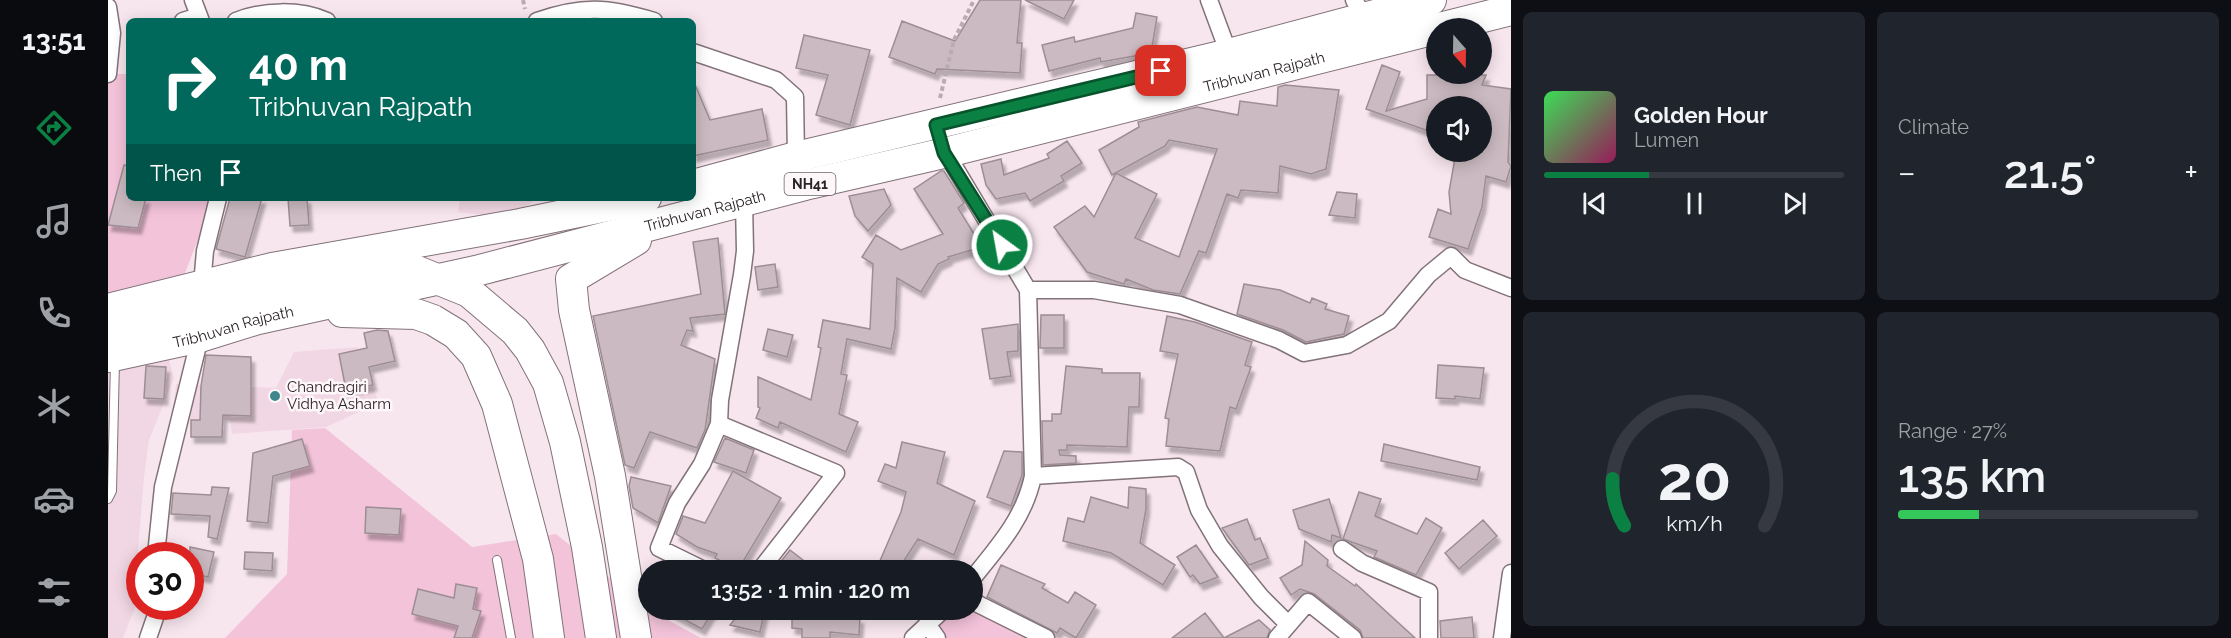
<!DOCTYPE html>
<meta charset="utf-8">
<style>
body{margin:0;font-family:Raleway,sans-serif;background:#20242c;color:#f1f3f6;height:100vh;display:flex;flex-direction:column;font-size:22px;white-space:nowrap}
*{box-sizing:border-box;margin:0}
p{font-size:20px;color:#9ea1a6}
.icon{flex:none;width:33px;height:33px;fill:none;stroke:currentColor;stroke-width:2;stroke-linecap:round;stroke-linejoin:round}
.map{position:relative;flex:1;overflow:hidden}
.panel{display:flex;flex-direction:column;gap:12px;padding:12px;background:#0d0f14;width:720px}
.panel>*{flex:none}
.banner{position:absolute;left:18px;top:18px;width:570px;height:183px;border-radius:9px;box-shadow:0 3px 15px #0003;background:#00695c;color:#fff;overflow:hidden}
.needle{width:39px;rotate:160deg}
.buttons{position:absolute;left:1318px;top:18px;display:grid;gap:12px}
.buttons a{display:grid;place-items:center;width:66px;height:66px;border-radius:50%;background:#171b24;box-shadow:0 3px 15px #0003;font-size:30px}
.speed{position:absolute;left:18px;top:542px;display:flex;gap:12px;font-size:30px;font-weight:700;text-align:center}
.speed>*{display:grid;place-content:center;width:78px;height:78px;border-radius:50%;background:#171b24;box-shadow:0 3px 15px #0003;line-height:1}
.speed .limit{border:9px solid #d22;background:#fff;color:#111}
.pin{position:absolute;display:grid;place-items:center;width:51px;height:51px;color:#fff;margin:-26px;border-radius:12px;box-shadow:0 3px 9px #0006}
.me{position:absolute;width:66px;margin:-33px;rotate:328deg;stroke-linejoin:round;filter:drop-shadow(0 0 4px #0008)}
.turn{display:flex;align-items:center;gap:21px;height:126px;padding:0 24px;font-size:27px}
.turn .icon{width:78px;height:78px;stroke-width:2.5}
.turn b{display:block;font-size:42px;line-height:51px}
.then{display:flex;align-items:center;height:57px;padding:0 24px;background:#0003;gap:12px;font-size:22px}
.big{font-size:45px;font-weight:600;line-height:1.1}
.panel .widget{flex:1;display:flex;flex-direction:column;justify-content:center;gap:9px;min-width:0;padding:0 21px;border-radius:9px;background:#20242c}
.panel .dial{align-items:center;gap:0}
.dial svg{height:156px;overflow:visible;fill:none;stroke:#363941;stroke-width:7;stroke-linecap:round;text-anchor:middle}
.dial text{fill:#f1f3f6;stroke:none}
.song{display:flex;align-items:center;gap:18px}
.cover{width:72px;height:72px;border-radius:9px;background:linear-gradient(135deg,hsl(130 70% 55%),hsl(330 70% 35%))}
.played{height:6px;border-radius:3px;background:linear-gradient(90deg,#0b8043 35%,#363941 35%)}
.keys{display:flex;justify-content:space-around;direction:ltr}
.heat{display:flex;justify-content:space-between;align-items:center;font-size:33px;direction:ltr}
.charge{height:9px;border-radius:4px;background:linear-gradient(90deg,#34c759 27%,#363941 0)}
.panel .tiles{flex:1;display:grid;gap:12px;grid-template-columns:repeat(2,1fr)}
.trip{position:absolute;left:530px;top:560px;width:345px;height:60px;border-radius:30px;background:#171b24;box-shadow:0 3px 15px #0003;font-weight:600;line-height:60px;text-align:center}
main{display:flex;flex:1;min-height:0}
.menu{display:flex;flex-direction:column;width:108px;justify-content:space-around;align-items:center;background:#090b0e;color:#9ea1a6}
.menu .icon{width:42px;height:42px}
.menu .active{color:#0b8043}
.menu b{font-size:27px;color:#f1f3f6}
.map>svg:first-child{display:block}
</style>
<main>
<nav class="menu">
<b>13:51</b>
<svg class="icon active" aria-label="directions" viewBox="0 0 24 24"><path d="M12 3l9 9-9 9-9-9zM9 14v-3h6M13 9l2 2-2 2"/></svg>
<svg class="icon" aria-label="music" viewBox="0 0 24 24"><path d="M9 18V5l10-2v13"/><circle cx="6" cy="18" r="3"/><circle cx="16" cy="16" r="3"/></svg>
<svg class="icon" aria-label="phone" viewBox="0 0 24 24"><path d="M5 4h4l2 5-3 2q2 4 5 5l2-3 5 2v4C11 20 4 13 5 4z"/></svg>
<svg class="icon" aria-label="climate" viewBox="0 0 24 24"><path d="M12 3v18M4 7l16 10M4 17L20 7"/></svg>
<svg class="icon" aria-label="car" viewBox="0 0 24 24"><path d="M5 17H2v-5l4-1 3-4h7l3 4 3 1v5h-3M9 17h6M6 11h13"/><circle cx="7" cy="17" r="2"/><circle cx="17" cy="17" r="2"/></svg>
<svg class="icon" aria-label="filters" viewBox="0 0 24 24"><path d="M4 7h16M4 17h16"/><circle cx="9" cy="7" r="2"/><circle cx="15" cy="17" r="2"/></svg>
</nav>
<div class="map">
<svg width="1403" height="638" viewBox="0 0 1403 638">
<defs>
<filter id="shadow"><feDropShadow dx="3.5" dy="6" stdDeviation="1.5" flood-color="#0004"/></filter>
</defs>
<rect width="100%" height="100%" fill="#f8e6ee"/>
<path fill="#f1d7e3" d="M352,198H430L401,218L350,212Z
M249,347L271,403L218,427L124,434L122,420L64,419L68,384L168,388L186,352Z
M60,357L66,378L41,440L36,477L30,550V600L15,638H0V368Z"/>
<path fill="#f3c3d9" d="M0,74H21V198H103L102,208L62,312L0,326Z
M217,428L364,547L448,534L540,609L593,638H117L179,574L184,430Z
M864,603L916,638H813L839,609H864Z"/>
<path fill="#cbbac1" stroke="#9d8d94" stroke-width="1.5" filter="url(#shadow)" d="M872,0H913L909,43H914L912,73L829,69L827,74L781,57L794,21L847,41Z
M917,0H966L956,19Z
M1028,13L1049,17L1043,53L993,62L992,58L941,71L934,45L966,37L967,42L1025,28Z
M696,35L762,50L742,125L708,115L720,75L688,68Z
M1274,65L1292,72L1278,111L1319,99V75H1378L1374,85L1403,89L1400,162L1403,166L1398,182L1378,176L1374,207L1360,249L1321,237L1330,209L1343,214L1341,192L1348,152H1374V106H1329V134L1258,109Z
M585,80L602,120L654,109L660,140L585,156Z
M1177,85L1231,90L1218,169L1203,174L1172,166L1170,193L1133,190L1130,198L1119,194L1098,253L1091,251L1072,294L1045,290L1018,279L1016,284L979,272L946,227L977,206L986,217L1008,173L1049,194L1027,238L1071,257L1109,149L1061,140L1057,146L1004,175L991,150L1031,127L1030,122L1073,111L1089,107L1130,115L1132,101L1169,106L1170,87Z
M959,141L974,163L953,176L956,181L922,201L917,193L888,199L878,185L873,164L893,159L896,175L941,158L939,154Z
M16,165L21,166V198H38L30,228L0,225Z
M833,171H836L856,203L850,208L874,247L840,257L841,259L830,264L813,292L789,278L787,328L783,349L739,339L733,374L739,375L731,414L750,422L738,452L672,422L670,428L648,418L652,408L650,407V377L703,400L713,348L710,347L715,320L762,329L765,264L754,257L768,235L793,250L835,234L806,189Z
M776,189L783,205L760,231L747,216L741,196Z
M1229,192L1249,194L1247,218L1221,215Z
M122,198H154L137,257L108,249Z
M180,198H199L201,225L182,226Z
M610,238L617,314L582,318L585,331L579,330L573,345L607,359L597,430L589,448L542,432L526,468L517,465L485,316L593,294L585,242Z
M667,264L670,287L650,290L647,267Z
M1136,284L1172,290L1202,303L1204,298L1219,304L1217,309L1241,316L1236,334L1198,342L1175,330L1129,314Z
M933,315H956V348H932Z
M1059,316L1087,322L1144,342L1137,365L1143,367L1128,409L1122,407L1112,451L1058,446L1061,419L1057,418L1070,354L1052,351Z
M910,324V351L899,352L903,376L882,379L874,329Z
M660,329L685,335L679,357L655,350Z
M269,330L280,331L287,361L261,367L265,385L238,390L231,354L259,348L256,333Z
M98,355L143,357V416L115,415L114,437H83V420H92L93,386Z
M1330,365L1376,368L1372,399L1347,396V399L1328,398Z
M38,366L58,367L56,399L36,398Z
M958,366L994,369V373H1032L1031,407H1021L1019,447L959,445V450H951L952,455L968,456V463L935,465L934,421H944V414H953Z
M617,438L646,450L638,473L606,462Z
M194,439L202,466L165,476L160,523L139,521L145,453Z
M794,442L837,452L829,483L867,501L846,555L810,539L790,570H768L793,512L798,492L770,481L777,464L788,468Z
M1276,444L1372,467L1369,480L1273,461Z
M896,451L914,452V475L903,506L879,497Z
M625,471L673,498L630,570L607,558L609,554L589,547L568,534L575,516L597,523Z
M523,477L563,486L550,523L525,508L521,486Z
M104,487L121,488L109,539L100,537L102,516L63,514L65,493L103,495Z
M1021,487L1038,489V509L1032,543L1067,565L1055,585L1003,553L955,541L960,518L976,522L983,497L1020,508Z
M1251,492L1273,499L1267,516L1309,534L1318,518L1334,528L1308,575L1266,557L1269,551L1235,539Z
M1221,499L1233,538L1224,535L1223,542L1191,529L1185,510Z
M258,507L293,509L291,535L257,533Z
M1139,519L1147,540L1152,538L1160,558L1141,565L1114,528Z
M1375,520L1389,536L1351,569L1337,553Z
M1197,541L1220,560L1219,566L1247,586L1248,584L1307,638H1255L1252,630L1206,594L1192,589L1183,595L1172,578L1194,565Z
M1088,545L1110,577L1092,584L1085,575L1082,577L1069,557Z
M82,547L106,552L100,577L82,573Z
M682,550L708,570H666Z
M137,552L165,553L164,571L136,569Z
M893,565L937,584L934,588L960,603L967,592L988,605L968,638L952,628L949,633L879,597Z
M348,584L369,588L365,609L373,611L364,638H346L350,626L304,614L310,589L346,598Z
M557,609H606L594,629Z
M635,609H657L652,632L622,625Z
M1097,613L1116,638L1151,620L1162,630L1159,638H1064Z
M732,616L752,618L751,635L722,632V638H694V629L684,628V618Z
M1364,617L1366,638H1333L1332,621Z"/>
<g fill="none" stroke-linecap="round" stroke-linejoin="round">
<defs>
<path id="lane" d="M0,499L4,491L7,361
M389,560L403,638"/>
<path id="street" d="M85,0L93,21
M1101,0L1121,54
M1246,0L1257,18
M0,7L4,33L0,74
M75,21L91,16
M128,21C155,10 192,9 219,21
M429,21C475,5 500,7 546,21
M585,52L668,80L687,97L688,157
M834,146L920,290L925,476C917,517 890,547 864,579
M94,285L97,251L110,198
M920,290H986L1072,305L1171,340L1196,353L1239,345L1281,321L1320,275L1343,256L1357,270L1403,288
M611,424L728,473L652,570
M925,476L1070,467L1078,472L1091,510L1112,546L1153,597L1180,624
M1234,549L1254,563L1321,592V638
M48,555L55,487L92,337
M596,570L551,548L569,503L594,464L611,424L612,400L634,275L637,251L636,201
M864,601L938,638
M819,624L829,638
M40,638L51,606
M805,638L836,609
M1169,638L1200,602L1245,638
M1394,638L1403,573"/>
<g id="highway">
<path d="M585,185L688,157L1121,54L1323,0"/>
<path d="M528,240L463,279L466,310L502,476L528,638"/>
<path d="M0,309L164,268L412,224L538,198"/>
<path d="M234,312L308,314L325,320L348,334L368,356L389,404L430,559L441,638"/>
<path d="M0,334L251,271L304,269L361,292L407,331L422,350L440,383L457,442L479,547L493,638"/>
<path id="s1" d="M0,357L92,337L150,319L368,271L697,185L836,153L1403,10"/>
</g>
</defs>
<use href="#lane" stroke="#827279" stroke-width="10"/>
<use href="#street" stroke="#827279" stroke-width="19"/>
<use href="#highway" stroke="#827279" stroke-width="32"/>
<path stroke="#b9abb1" stroke-width="4" stroke-dasharray="4.5 3" stroke-linecap="butt" d="M415,0L417,9
M832,98L846,40L866,0"/>
<use href="#lane" stroke="#fff" stroke-width="8"/>
<use href="#street" stroke="#fff" stroke-width="16"/>
<use href="#highway" stroke="#fff" stroke-width="30"/>
</g>
<g fill="none" stroke-linecap="round" stroke-linejoin="round">
<defs>
<path id="route" d="M894,245L836,153L828,125L1053,71"/>
</defs>
<use href="#route" stroke="#07532c" stroke-width="15"/>
<use href="#route" stroke="#0b8043" stroke-width="10"/>
</g>
<circle fill="#3f878c" stroke="#fef7fa" stroke-width="2" cx="167" cy="396" r="6"/>
<g text-anchor="middle" stroke-width="5" stroke-linejoin="round" paint-order="stroke">
<rect fill="#fef7fa" stroke="#6a6366" stroke-width="1.5" x="676.5" y="173" width="51" height="22" rx="4.5"/>
<g font-size="14" font-weight="bold" fill="#2b2427">
<text x="702" y="189">NH41</text>
</g>
<g font-size="15" fill="#2b2427" stroke="#fef7fa">
<text dy="5" stroke="none"><textPath href="#s1" startOffset="1191">Tribhuvan Rajpath</textPath></text>
<text dy="5" stroke="none"><textPath href="#s1" startOffset="615">Tribhuvan Rajpath</textPath></text>
<text dy="5" stroke="none"><textPath href="#s1" startOffset="129">Tribhuvan Rajpath</textPath></text>
</g>
<g font-size="15" fill="#2b2427" stroke="#fef7fa" text-anchor="start">
<text x="179" y="392">Chandragiri<tspan x="179" dy="17">Vidhya Asharm</tspan></text>
</g>
</g>
</svg>
<div class="buttons">
<a><svg class="needle" viewBox="-14 -14 28 28"><path d="M0-13l5 13h-10z" fill="#e53935"/><path d="M0 13l5-13h-10z" fill="#9ea1a6"/></svg></a>
<a><svg class="icon" aria-label="sound" viewBox="0 0 24 24"><path d="M4 9h4l5-4v14l-5-4H4zM17 9q2 3 0 6"/></svg></a>
</div>
<div class="speed"><div class="limit">30</div></div>
<div class="pin" style="left:1053px;top:71px;background:#d93025"><svg class="icon" aria-label="arrive" viewBox="0 0 24 24"><path d="M6 21V4h12l-3 4 3 4H6"/></svg></div>
<svg class="me" style="left:894px;top:245px" viewBox="-20 -20 40 40"><circle r="17" fill="#0b8043" stroke="#fff" stroke-width="3"/><path d="M0-11L8 9 0 5-8 9z" fill="#fff"/></svg>
<div class="trip">13:52 · 1 min · 120 m</div>
<div class="banner">
<div class="turn"><svg class="icon" aria-label="right" viewBox="0 0 24 24"><path d="M7 20v-9h11M14 6l5 5-5 5"/></svg><div><b>40 m</b>Tribhuvan Rajpath</div></div>
<div class="then">Then<svg class="icon" aria-label="arrive" viewBox="0 0 24 24"><path d="M6 21V4h12l-3 4 3 4H6"/></svg></div>
</div>
</div>
<section class="panel">
<div class="tiles">
<div class="widget">
<div class="song"><i class="cover"></i><div><b>Golden Hour</b><p>Lumen</p></div></div>
<div class="played"></div>
<div class="keys"><svg class="icon" aria-label="previous" viewBox="0 0 24 24"><path d="M18 5L8 12l10 7zM5 5v14"/></svg><svg class="icon" aria-label="pause" viewBox="0 0 24 24"><path d="M8 5v14M16 5v14"/></svg><svg class="icon" aria-label="next" viewBox="0 0 24 24"><path d="M6 5l10 7-10 7zM19 5v14"/></svg></div>
</div>
<div class="widget"><p>Climate</p>
<div class="heat"><a>−</a><b class="big">21.5°</b><a>+</a></div>
</div>
<div class="widget dial"><svg viewBox="0 0 100 80">
<path d="M14 69A42 42 0 1 1 86 69"/>
<path d="M14 69A42 42 0 0 1 8 45" stroke="#0b8043"/>
<text x="50" y="56" font-size="32" font-weight="700">20</text>
<text x="50" y="72" font-size="11">km/h</text>
</svg></div>
<div class="widget"><p>Range · 27%</p><b class="big">135 km</b><div class="charge"></div></div>
</div>
</section>
</main>
